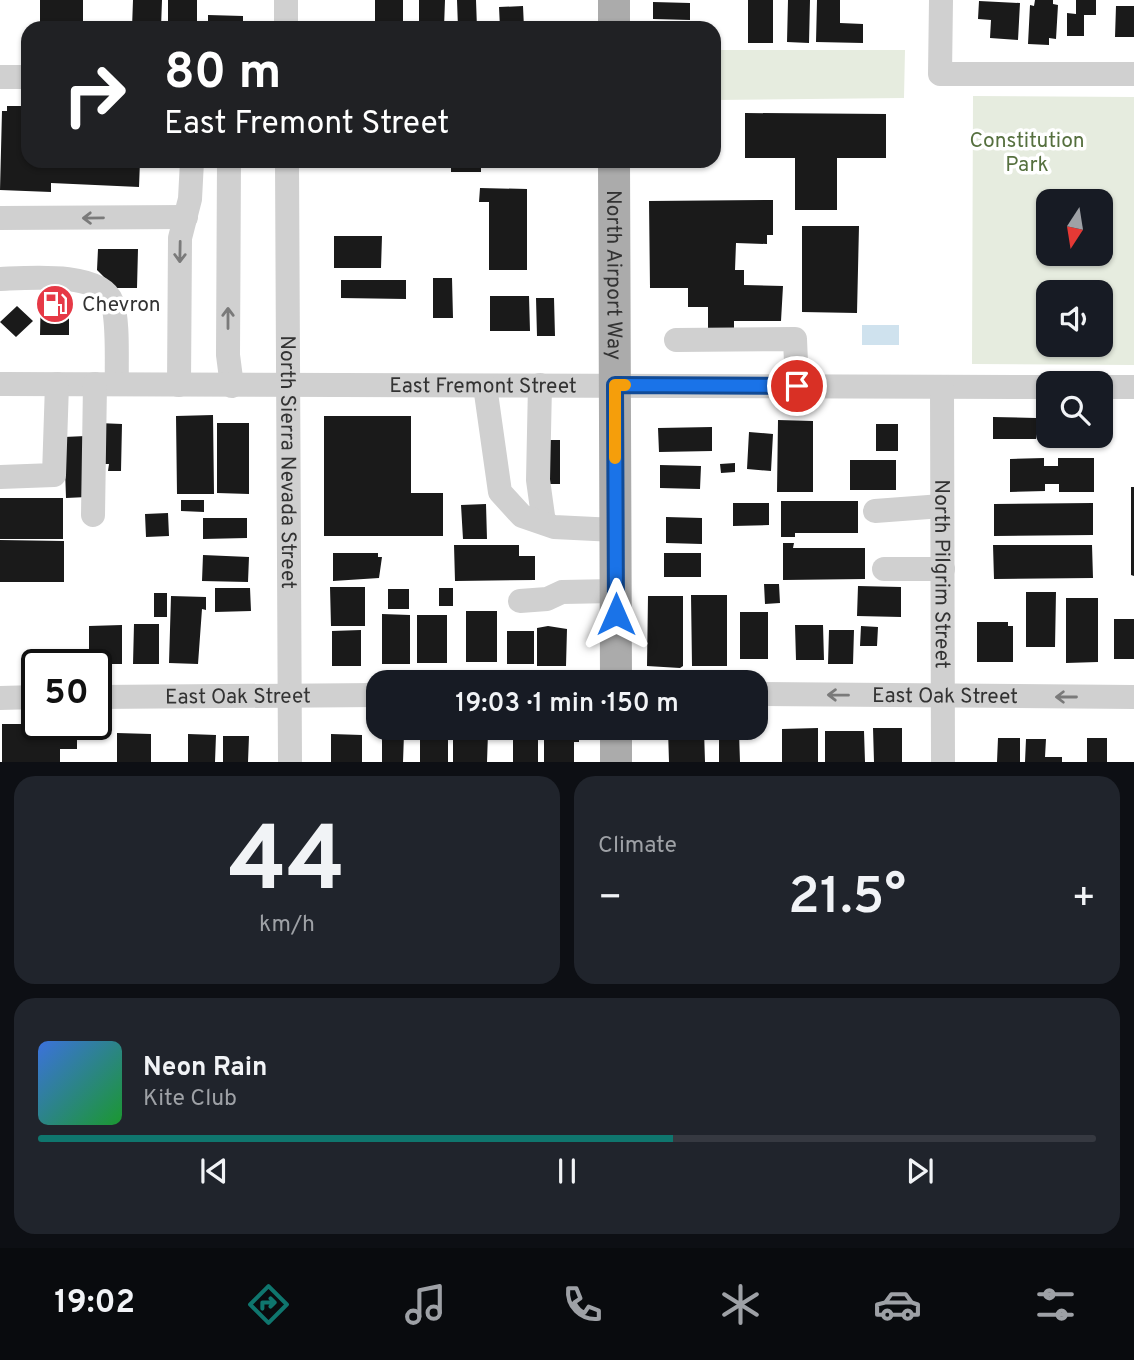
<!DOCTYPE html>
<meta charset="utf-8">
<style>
body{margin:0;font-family:Overpass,sans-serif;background:#20242c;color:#f1f3f6;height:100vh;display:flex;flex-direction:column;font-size:26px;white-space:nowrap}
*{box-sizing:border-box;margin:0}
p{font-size:23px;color:#9ea1a6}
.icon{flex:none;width:38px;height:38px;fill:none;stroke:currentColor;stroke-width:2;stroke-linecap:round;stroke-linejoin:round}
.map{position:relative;height:762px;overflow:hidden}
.side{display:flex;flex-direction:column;gap:14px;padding:14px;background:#0d0f14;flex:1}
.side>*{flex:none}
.guide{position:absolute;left:21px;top:21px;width:700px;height:147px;border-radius:21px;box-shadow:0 2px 5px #0004;background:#202124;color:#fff;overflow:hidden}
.needle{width:46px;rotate:192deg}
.buttons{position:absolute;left:1036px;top:189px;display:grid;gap:14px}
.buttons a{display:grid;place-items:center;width:77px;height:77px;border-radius:14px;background:#171b24;box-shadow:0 2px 5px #0004;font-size:35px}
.speed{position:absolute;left:21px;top:649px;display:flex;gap:14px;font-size:35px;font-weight:700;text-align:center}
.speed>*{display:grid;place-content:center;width:91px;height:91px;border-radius:50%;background:#171b24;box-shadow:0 2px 5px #0004;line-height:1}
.speed .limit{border:4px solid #111;border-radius:10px;background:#fff;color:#111}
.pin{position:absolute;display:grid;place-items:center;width:60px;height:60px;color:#fff;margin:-30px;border:4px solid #fff;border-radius:50%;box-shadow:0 2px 7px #0007}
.me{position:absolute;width:77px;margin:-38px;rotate:0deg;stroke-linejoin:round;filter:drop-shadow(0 0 5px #0008)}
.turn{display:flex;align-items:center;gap:24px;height:147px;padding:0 28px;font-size:32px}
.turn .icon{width:91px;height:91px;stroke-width:2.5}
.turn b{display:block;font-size:49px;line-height:60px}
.big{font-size:52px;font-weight:600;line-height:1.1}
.side .widget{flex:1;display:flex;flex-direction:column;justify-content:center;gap:10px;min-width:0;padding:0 24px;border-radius:21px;background:#20242c}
.side .dial{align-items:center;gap:0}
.dial b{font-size:91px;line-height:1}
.song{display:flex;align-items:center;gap:21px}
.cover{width:84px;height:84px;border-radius:10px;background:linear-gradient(135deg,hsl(220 70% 55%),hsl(130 70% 35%))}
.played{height:7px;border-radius:4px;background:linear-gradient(90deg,#0f766e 60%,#363941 60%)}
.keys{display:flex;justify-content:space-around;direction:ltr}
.heat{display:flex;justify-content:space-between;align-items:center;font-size:38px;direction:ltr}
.side .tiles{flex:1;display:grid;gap:14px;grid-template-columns:1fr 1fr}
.widget:last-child{grid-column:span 2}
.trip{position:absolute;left:366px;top:670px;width:402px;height:70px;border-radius:21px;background:#171b24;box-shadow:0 2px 5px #0004;font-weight:600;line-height:70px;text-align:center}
.menu{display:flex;height:112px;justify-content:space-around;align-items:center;background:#090b0e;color:#9ea1a6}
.menu .icon{width:49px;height:49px}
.menu .selected{color:#0f766e}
.menu b{font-size:32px;color:#f1f3f6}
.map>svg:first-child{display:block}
</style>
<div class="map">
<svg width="1134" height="762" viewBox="0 0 1134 762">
<rect width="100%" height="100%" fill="#fff"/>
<path fill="#e6ecdf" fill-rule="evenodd" d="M714,50H905L904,98L714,100Z
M973,96L1134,97V365L972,364ZM1048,201H1101V254H1048ZM1048,292H1101V345H1048Z"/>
<path fill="#cfe2ee" d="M862,325H899V345H862Z"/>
<path fill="#1a1a1a" d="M40,0H83V28H40Z
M133,0H162L161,28H132Z
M168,0H197V28H168Z
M375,0H403V28H375Z
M419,0H445L444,28H419Z
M457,0H476L477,28H458Z
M748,0H773V43H748Z
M788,0H810L809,43L787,42Z
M817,0H840V23L863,24V43L816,42Z
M1035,0H1053V4L1058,5L1056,39L1049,38V45L1028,44L1030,5L1034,6Z
M1076,0H1096V15H1084V36H1067V13L1076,14Z
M979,1L1020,3L1018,40L990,38L991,20L978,19Z
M653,2L690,3V20L653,19Z
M523,6L524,28H500L499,7Z
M1116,6H1134V37H1115Z
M208,15L243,16V28H208Z
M7,106H28V161H140L139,187L51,183V192L0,190L2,111H7Z
M745,113L886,114V158H837V210H795V158H745Z
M451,161H481V172H451Z
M480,188L527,189V270H489V202H479Z
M773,200V235H767V244L736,243L735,270H744V285L783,286L781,321H734V328L708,329V307H688V288H650L649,201Z
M802,226H859L857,313L802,312Z
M334,236H382L381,268H334Z
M98,249H138L137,288H115L97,270Z
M433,278H452L453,318H433Z
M341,280H406V299L341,298Z
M41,290H69V335H40Z
M490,296H529L530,331H490Z
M536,298H554L555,336H537Z
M17,306L33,321L16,337L0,322Z
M213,415L214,494H177L176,416Z
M324,416H411V493H443V536H324Z
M993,417L1036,418V439H993Z
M778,420L813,421V492H777Z
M98,423L122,424L121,471H108L109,464H98Z
M217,423H249V494L217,493Z
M876,424H898V451H876Z
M712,427V451L659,452L658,428Z
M749,432L773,434L771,471L747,469Z
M86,436L87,497L66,498L64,437Z
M542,440H560V484H543Z
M1044,458V466H1058V458H1094V492H1059V484H1045V491L1010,492V459Z
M850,460H896V490H850Z
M735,463V472L721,473L720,464Z
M660,465L701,466L700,489L660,488Z
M1131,487H1134V576L1131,575Z
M0,498H63V539H0Z
M181,500H204V512L181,511Z
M781,501H858V533H795V537H781Z
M733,503H769V525L733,526Z
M1093,503V535L994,536V504Z
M486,504L487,539H463L461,505Z
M168,513L169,536L146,537L145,514Z
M666,517L702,518V544L666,543Z
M203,518H247V538L203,539Z
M0,540L64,541V582H0Z
M783,543H794L793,548H865V579L783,580Z
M454,545H519V556H535V580L455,581Z
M993,545H1092L1093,578L994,579Z
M333,553H378V557H382L379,578L333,581Z
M664,553H701V577H664Z
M203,555L249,557L248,582L202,581Z
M764,584H779L780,603L765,604Z
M858,586L901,587V617L857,616Z
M330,587H365V626H331Z
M215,588H250L251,611L215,612Z
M439,588H453V606H439Z
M388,589H409V609H388Z
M1026,592H1056L1055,647H1026Z
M154,593H167V617H154Z
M691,595H727V666H692Z
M171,596L206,597V610L202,609L198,664L169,663Z
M648,596H683V666L680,668L647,666Z
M1066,598H1098V662L1066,663Z
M466,611H497V662H466Z
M740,612H768V659H740Z
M382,614L410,615V664H382Z
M417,615H447V663H417Z
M1114,619H1134V659H1114Z
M977,622H1008V626H1013V662H977Z
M134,624H159V664H133Z
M122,625V664H89V626Z
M795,625H823L824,660H796Z
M548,626L567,629L566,666H537V628Z
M861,626L878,627L877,646H860Z
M361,630V666H332V631Z
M829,630H854L853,664H828Z
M507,631H534V664H507Z
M2,724H77V749H60V762H2Z
M818,728V762H782V729Z
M873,728H902V762H874Z
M544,729H579V742H574V762H544Z
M668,730H704L705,762H669Z
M825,731H864L865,762H825Z
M453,732L488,733L487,762H453Z
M739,732L740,762H719V733Z
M117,733L151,734V762H117Z
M513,733H538V762H513Z
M188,734L216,735L215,762H188Z
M331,734L362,735V762H331Z
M382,734H404L403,762H382Z
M223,736H249L248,762H223Z
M420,736H448V762H420Z
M998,738H1020V762H997Z
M1087,738H1107V762H1087Z
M1026,739H1046L1045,757H1062V762H1025Z"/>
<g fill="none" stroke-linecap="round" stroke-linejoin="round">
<g stroke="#d0d0d0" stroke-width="24">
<path d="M286,0V28"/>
<path d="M941,0L940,74H1134"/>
<path d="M0,77H28"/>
<path d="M229,161L228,355L232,386"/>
<path id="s1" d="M287,161L290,762"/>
<path d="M0,218L186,217"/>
<path d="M0,279C27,278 100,271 112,302C119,321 116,363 117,384"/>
<path d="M676,340L795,339L797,386"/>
<path id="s2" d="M0,384L1048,387"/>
<path d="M179,385L180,238L190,199L192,161"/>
<path d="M540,385L538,480L544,523"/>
<path d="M485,386L500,492L522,516L554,527L615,530"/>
<path id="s3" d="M942,387L943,762"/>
<path d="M1101,387H1134"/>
<path d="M0,477L54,475L57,384"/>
<path d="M875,511L942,506"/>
<path d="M93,515L95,384"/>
<path d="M884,569H943"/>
<path d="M520,601L547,599L562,592L616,591"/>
<path id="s4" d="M756,694L1134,697"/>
<path id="s5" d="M96,697L378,695"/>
<path d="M0,698L37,697"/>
</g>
<g stroke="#ababab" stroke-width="32">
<path d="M614,0V28"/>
<path id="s6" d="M614,161L616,682"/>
<path d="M616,728V762"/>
</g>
</g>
<defs><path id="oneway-shaft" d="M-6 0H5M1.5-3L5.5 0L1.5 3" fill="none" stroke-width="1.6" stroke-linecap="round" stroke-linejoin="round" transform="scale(1.75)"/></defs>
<g stroke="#7a7a7a">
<use href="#oneway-shaft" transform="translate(93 218) rotate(179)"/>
<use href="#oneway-shaft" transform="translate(180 252) rotate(91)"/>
<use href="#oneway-shaft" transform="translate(228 318) rotate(-90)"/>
<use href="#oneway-shaft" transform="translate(838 695) rotate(-179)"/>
<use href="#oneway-shaft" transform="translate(1066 697) rotate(-180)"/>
</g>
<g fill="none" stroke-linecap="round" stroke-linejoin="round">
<defs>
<path id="route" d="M616,614L615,385L797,386"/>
</defs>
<use href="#route" stroke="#114b97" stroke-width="18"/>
<use href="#route" stroke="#1a73e8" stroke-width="12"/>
<path stroke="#f59e0b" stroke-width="12" d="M615,458V385H625"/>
</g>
<defs>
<symbol id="fuel-disc" viewBox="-11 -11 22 22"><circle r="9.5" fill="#e63946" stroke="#fff"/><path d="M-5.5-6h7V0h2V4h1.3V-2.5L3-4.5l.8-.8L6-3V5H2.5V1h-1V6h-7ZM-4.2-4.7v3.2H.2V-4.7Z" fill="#fff"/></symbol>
</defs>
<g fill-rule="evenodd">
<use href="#fuel-disc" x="33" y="282" width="44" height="44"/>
</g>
<g text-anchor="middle" stroke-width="7" stroke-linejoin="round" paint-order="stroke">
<g font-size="21" fill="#56703f" stroke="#fff">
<text x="1027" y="147">Constitution<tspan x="1027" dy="24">Park</tspan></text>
</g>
<g font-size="21" fill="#333" stroke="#fff">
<text dy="7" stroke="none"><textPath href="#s6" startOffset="114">North Airport Way</textPath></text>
<text dy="7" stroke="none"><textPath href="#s2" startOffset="483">East Fremont Street</textPath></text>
<text dy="7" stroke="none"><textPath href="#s1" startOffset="301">North Sierra Nevada Street</textPath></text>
<text dy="7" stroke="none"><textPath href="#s3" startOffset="187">North Pilgrim Street</textPath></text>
<text dy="7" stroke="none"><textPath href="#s5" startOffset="142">East Oak Street</textPath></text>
<text dy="7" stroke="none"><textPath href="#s4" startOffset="189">East Oak Street</textPath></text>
</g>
<g font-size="21" fill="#333" stroke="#fff" text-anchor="start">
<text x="82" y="311">Chevron</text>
</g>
</g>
</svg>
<div class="buttons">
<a><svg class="needle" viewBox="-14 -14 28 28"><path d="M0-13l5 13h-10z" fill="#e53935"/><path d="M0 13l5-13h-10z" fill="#9ea1a6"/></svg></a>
<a><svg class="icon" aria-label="sound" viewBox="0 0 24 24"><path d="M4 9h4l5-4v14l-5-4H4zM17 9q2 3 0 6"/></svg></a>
<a><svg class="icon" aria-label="search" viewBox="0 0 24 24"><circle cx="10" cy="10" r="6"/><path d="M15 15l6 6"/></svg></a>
</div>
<div class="speed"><div class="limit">50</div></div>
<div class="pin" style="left:797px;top:386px;background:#d93025"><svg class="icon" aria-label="arrive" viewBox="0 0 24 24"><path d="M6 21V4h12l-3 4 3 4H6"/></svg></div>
<svg class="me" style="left:616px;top:614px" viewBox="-20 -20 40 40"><path d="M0-17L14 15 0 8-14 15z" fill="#1a73e8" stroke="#fff" stroke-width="4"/></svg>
<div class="trip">19:03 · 1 min · 150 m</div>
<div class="guide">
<div class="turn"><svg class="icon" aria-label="right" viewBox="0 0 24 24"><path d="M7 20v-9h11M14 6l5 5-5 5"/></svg><div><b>80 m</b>East Fremont Street</div></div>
</div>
</div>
<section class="side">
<div class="tiles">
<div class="widget dial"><b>44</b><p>km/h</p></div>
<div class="widget"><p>Climate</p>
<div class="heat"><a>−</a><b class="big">21.5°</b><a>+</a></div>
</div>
<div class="widget">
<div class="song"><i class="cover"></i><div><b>Neon Rain</b><p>Kite Club</p></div></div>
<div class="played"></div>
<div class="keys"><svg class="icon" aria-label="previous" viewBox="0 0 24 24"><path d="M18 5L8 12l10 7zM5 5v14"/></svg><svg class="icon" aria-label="pause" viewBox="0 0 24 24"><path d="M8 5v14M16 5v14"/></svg><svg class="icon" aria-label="next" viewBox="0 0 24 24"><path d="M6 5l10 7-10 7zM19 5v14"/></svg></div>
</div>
</div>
</section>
<nav class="menu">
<b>19:02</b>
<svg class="icon selected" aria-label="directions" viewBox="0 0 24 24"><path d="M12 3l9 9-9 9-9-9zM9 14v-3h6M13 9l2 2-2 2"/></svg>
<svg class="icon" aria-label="music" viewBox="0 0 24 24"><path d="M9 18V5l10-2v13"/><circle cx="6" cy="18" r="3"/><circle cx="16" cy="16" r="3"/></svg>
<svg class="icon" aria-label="phone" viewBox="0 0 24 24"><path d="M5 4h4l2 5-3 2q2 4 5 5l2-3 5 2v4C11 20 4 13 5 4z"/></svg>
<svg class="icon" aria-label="climate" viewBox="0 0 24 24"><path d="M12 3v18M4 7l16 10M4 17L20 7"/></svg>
<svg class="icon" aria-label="car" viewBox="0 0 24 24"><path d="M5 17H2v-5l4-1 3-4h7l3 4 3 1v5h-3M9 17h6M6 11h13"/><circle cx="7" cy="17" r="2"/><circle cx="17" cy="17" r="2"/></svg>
<svg class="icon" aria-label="filters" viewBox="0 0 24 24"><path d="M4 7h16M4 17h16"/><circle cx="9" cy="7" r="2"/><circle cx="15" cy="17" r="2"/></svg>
</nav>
